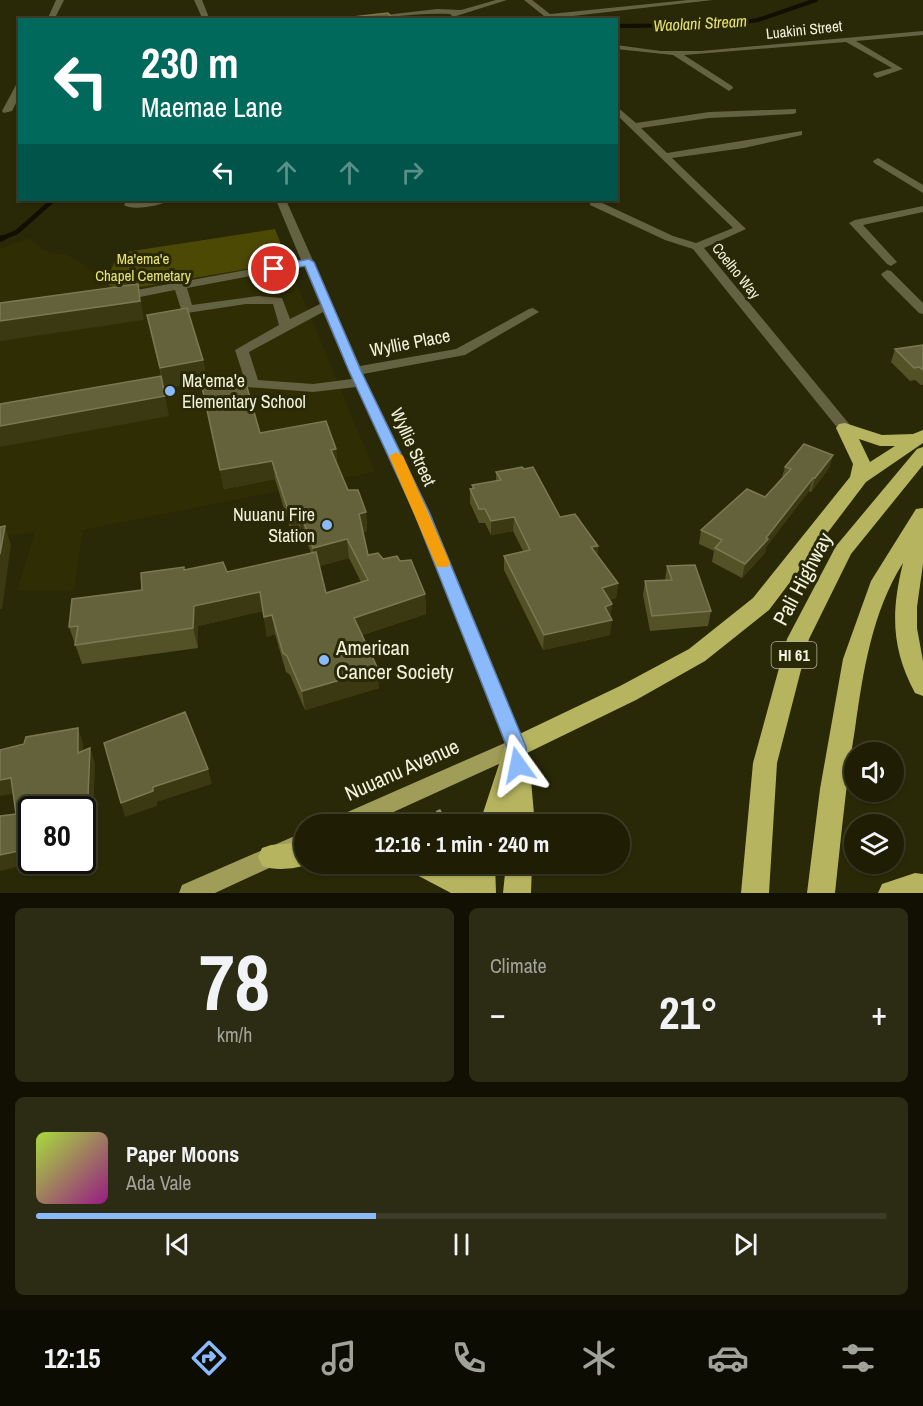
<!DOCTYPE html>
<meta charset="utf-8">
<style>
body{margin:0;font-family:"Archivo Narrow",sans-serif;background:#2c2b13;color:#f1f3f6;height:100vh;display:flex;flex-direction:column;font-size:22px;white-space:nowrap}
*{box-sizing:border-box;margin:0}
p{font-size:20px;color:#a1a29a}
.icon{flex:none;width:33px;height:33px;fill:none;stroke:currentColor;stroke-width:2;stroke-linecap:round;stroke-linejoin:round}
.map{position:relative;height:893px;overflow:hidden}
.drawer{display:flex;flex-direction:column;gap:15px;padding:15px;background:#111003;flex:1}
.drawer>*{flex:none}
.banner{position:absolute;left:18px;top:18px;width:600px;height:183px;border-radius:0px;box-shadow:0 2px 4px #0004,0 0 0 2px #3c3c27;background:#00695c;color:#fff;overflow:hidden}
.tools{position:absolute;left:844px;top:742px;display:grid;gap:12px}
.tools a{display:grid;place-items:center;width:60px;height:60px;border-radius:50%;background:#1f1e05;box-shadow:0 2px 4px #0004,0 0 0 2px #3c3c27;font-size:30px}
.speed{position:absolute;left:18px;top:796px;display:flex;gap:12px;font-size:30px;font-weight:700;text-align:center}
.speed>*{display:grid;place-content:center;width:78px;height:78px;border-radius:50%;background:#1f1e05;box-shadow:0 2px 4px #0004,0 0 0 2px #3c3c27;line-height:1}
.speed .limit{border:3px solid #111;border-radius:9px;background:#fff;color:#111}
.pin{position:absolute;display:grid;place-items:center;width:51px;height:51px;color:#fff;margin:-26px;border:3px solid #fff;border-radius:50%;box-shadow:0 2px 6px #0007}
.me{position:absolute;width:66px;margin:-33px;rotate:348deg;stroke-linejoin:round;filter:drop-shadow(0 0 4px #0008)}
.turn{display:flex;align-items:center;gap:21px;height:126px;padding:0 24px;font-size:27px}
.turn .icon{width:78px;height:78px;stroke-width:2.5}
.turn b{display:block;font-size:42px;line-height:51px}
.lanes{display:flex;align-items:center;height:57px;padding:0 24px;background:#0003;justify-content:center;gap:30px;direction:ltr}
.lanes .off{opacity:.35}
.big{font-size:45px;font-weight:700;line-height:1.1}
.drawer .card{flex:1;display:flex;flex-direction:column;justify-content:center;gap:9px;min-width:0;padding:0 21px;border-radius:9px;background:#2c2b13}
.drawer .dial{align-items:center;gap:0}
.dial b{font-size:78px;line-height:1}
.song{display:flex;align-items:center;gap:18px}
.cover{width:72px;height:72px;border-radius:9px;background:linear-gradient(135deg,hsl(80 70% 55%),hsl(310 70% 35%))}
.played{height:6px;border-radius:3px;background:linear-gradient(90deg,#8abafc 40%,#3c3c27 40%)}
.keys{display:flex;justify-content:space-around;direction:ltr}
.heat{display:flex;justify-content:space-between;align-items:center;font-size:33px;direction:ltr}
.drawer .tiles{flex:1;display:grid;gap:15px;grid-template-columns:1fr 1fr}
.card:last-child{grid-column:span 2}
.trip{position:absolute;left:294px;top:814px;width:336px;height:60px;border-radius:30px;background:#1f1e05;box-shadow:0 2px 4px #0004,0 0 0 2px #3c3c27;font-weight:700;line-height:60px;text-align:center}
.dock{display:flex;height:96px;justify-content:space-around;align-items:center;background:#0c0c02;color:#a1a29a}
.dock .icon{width:42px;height:42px}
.dock .active{color:#8abafc}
.dock b{font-size:27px;color:#f1f3f6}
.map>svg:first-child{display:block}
</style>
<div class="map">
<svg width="923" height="893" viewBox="0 0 923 893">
<rect width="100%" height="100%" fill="#292807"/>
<path fill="#2f2d03" d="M28,238L51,254H65L79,261L117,291L288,262L375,472L83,530L74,591L17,590L35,532L0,537V249Z"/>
<path fill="#4c4905" d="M275,229L288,262L117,291L105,282L119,253Z"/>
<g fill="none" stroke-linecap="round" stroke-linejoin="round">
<path stroke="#100f00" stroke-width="4" d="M616,26L723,25L758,20L816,0"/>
<path stroke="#100f00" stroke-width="4.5" d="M0,239L17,232L53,200"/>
<path stroke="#100f00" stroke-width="6" d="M0,239L3,238"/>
<path stroke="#8f8f75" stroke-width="5" stroke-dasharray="6 6" stroke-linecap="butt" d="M435,825L441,816L438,810"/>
<path fill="#636242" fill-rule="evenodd" d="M56,0H64L54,20H47Z
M194,0H202L210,20H203Z
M496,0H507L453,17L450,14C414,12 378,20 342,20L437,9L461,10Z
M524,0H532L550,14L688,0H713L555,18L557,20H549Z
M923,31V35L856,41L903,69L877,78L873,75L874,73L892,68L846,42L684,55L732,86L733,88L729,91L673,55L616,49V45L661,51H701Z
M20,83V95L12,111L4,113L2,111L16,85Z
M616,106L636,123L709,112L796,109V113L793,114L709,118L641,128L667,153L802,131V135L744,148L672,158L746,229L704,248L850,425L852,428L850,431H840L693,249L665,240L590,205V201H598L673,236L696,243L733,228L616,114Z
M878,158L923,185V193L874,163L873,161Z
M145,200H169C161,206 132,211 124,205L125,203Z
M276,200H286L360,366L456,349L529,309L533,308L539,312L465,355L363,374L430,512L526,747L523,753L516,756L509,753L506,747L414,512L356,387L313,392L247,387L235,350L279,325L273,304H246L187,313L181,309L175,290L120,301L114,297L120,293L301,260ZM304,266L320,304L290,319L282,298L258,296L192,305L187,288ZM323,312L352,379L313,384L258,380L249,352Z
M923,206V212L863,225L897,262L891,266L887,264L849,223L855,220Z
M887,270L891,271L923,303V314L919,313L883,277L881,274Z"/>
<path fill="#a09d58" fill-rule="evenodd" d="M516,738L523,741L526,747L523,753L365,825H331L334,818Z
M304,832V852L215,893H179L182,885Z"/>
<path fill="#b7b460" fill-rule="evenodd" d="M845,423L882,435L913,434L923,430V443L866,482L769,610L705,661L636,700L527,753L529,758L535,825H509L508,814L505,825H479L507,740L620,686L689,649L753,598L850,477L853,464L836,428L839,424ZM859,439L880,446H895L870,462Z
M923,447V465L851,554L809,639L777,763L769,893H741L753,763L787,639L836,546L917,449Z
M923,508V564L917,607V628L923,661V696L915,693C891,648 891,612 903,563C872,612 863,672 855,729C846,783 841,838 835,893H807L820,789L843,659L871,581L916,509Z
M304,842V864H310C296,869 275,871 262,866L258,857L262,848L271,845Z
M410,864H450L468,874L469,864H495L496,893H451L413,873Z
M506,864H532L531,893H503Z
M915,873L923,874V893H878L882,884Z"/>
</g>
<path fill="#535126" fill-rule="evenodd" d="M147,315L203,360L207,380L164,388Z
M923,345V385H921L915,380L910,381L891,362L895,349Z
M202,387L260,433L336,449L337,465L348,490L366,512L367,531L363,532L368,555L400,561L425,594L426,614L362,635L379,688L305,710L290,675L286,672L275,634L267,637L263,611L198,626V648L82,664L69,627L142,590L184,570L227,572L311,553L305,536L302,537L300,533L292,535L275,479L224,489ZM349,558L361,582L326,593L319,566Z
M833,455L829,468L811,492L809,491L766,547L765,553L742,578L712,562L714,551L699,544L701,530L765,497L782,477L785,467Z
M496,472L560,517L598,546L597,555L618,583L616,598L609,600L612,604L610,617V635L543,650L504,570V556L523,551L513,531L491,535L485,523H479L470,503V489H472V485L496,481Z
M667,566L711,611L708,626L650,631L643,595L645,581L665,580Z"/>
<path fill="#3b3911" d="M138,284L144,320L0,341V321Z
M203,360L207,380L164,388L160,368Z
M165,396L169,416L0,447V426Z
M336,449L337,467L331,450Z
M833,455L829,468L811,492L815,478Z
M272,461L275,479L224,489L220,470Z
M813,478L809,491L766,547L765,553L742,578L745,564Z
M366,512L367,531L360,533L359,514Z
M297,514L300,533L292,535L290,516Z
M302,517L305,536L302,537L299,518Z
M514,517L513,531L491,535V521Z
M5,526L11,545L2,609H0V554Z
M347,539L349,558L315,567L313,548Z
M598,546L597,560L591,547Z
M618,583L616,598L601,603L602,588Z
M260,592L263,611L198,626V648L193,628L194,606Z
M425,594L426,614L355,637L354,618Z
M612,604L610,618L605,607Z
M272,615L275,634L267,637L264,617Z
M612,620L610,635L543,650L544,635Z
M378,669L379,688L305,710L302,691Z
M78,728L83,743V767L78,753Z
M90,748L95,763L92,859L82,860V845Z
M208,769L212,784L157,802V806L125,817L121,803L153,787Z
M11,778L17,793L0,796V780Z
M32,848V861H79L45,867L42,861L0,871V855Z"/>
<path fill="#64623a" stroke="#7a7954" stroke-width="1.5" d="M388,13L394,20H325Z
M138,284L140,301L0,321V303Z
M187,308L203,360L160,368L147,315Z
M923,345V370L919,367L914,368L895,349Z
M161,376L165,396L0,426V404Z
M245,380L260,433L326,421L336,449L331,450L348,490H358L366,512L359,514L368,555L378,553L383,559L397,556L400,561L411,560L425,594L354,618L378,669L302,691L287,656L283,653L272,615L264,617L260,592L194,606L193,628L75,645L78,626L69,627L72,599L142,590L141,573L184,567V570L223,562L227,572L316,552L326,593L368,580L347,539L313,548L302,517L299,518L297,514L290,516L272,461L220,470L202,387Z
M804,444L833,455L815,478H813L766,538L768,539L745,564L715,548L722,540L701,530L747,489L765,497L791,469L785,467Z
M522,467L524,469L533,467L560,517L575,514L598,546L591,547L618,583L602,588L612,604L605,607L612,620L544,635L504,556L530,550L514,517L491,521L485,509H479L470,489L474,488L472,485L501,480L496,472Z
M5,526L0,554V527Z
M695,565L711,611L652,616L645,581L672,580L667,566Z
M185,712L208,769L153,787V791L121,803L104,743Z
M78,728V753L90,748L86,844L82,845V810H32V848L0,855V816L16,814L11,778L0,780V750L24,744L26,737Z"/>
<path fill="#8abafc" stroke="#5a79a4" stroke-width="1.5" d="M309,259L314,262L361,371L429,512L526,747L527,765L524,771L518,773L511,771L507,747L414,512L349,371L305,266L274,272L268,269L274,266Z"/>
<path fill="#f59e0b" d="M396,452L403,456L450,563L448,567H437L435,563L389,456Z"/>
<g fill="#8abafc" stroke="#292807" stroke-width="2">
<circle cx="170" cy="391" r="6"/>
<circle cx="327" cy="525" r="6"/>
<circle cx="324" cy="660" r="6"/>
</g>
<g text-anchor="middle" stroke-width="6" stroke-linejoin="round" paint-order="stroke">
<g font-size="15" fill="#f2f2df" stroke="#292807">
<text transform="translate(804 30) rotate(-6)" y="5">Luakini Street</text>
<text transform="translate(736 271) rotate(51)" y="5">Coelho Way</text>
</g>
<g font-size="15" fill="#ebe674" stroke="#292807">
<text x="143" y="264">Ma'ema'e<tspan x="143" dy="17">Chapel Cemetary</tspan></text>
</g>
<g font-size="16" font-style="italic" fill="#e8e471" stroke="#292807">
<text transform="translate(700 23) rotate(-3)" y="6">Waolani Stream</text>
</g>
<rect fill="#292807" stroke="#b6b59e" stroke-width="1.5" x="771.5" y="642" width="45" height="26" rx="4.5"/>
<g font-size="16" font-weight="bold" fill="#f2f2df">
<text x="794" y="661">HI 61</text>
</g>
<g font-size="18" fill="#f2f2df" stroke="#292807">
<text transform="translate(410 343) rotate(-11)" y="6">Wyllie Place</text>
<text transform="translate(413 447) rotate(65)" y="6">Wyllie Street</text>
</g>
<g font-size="18" fill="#f2f2df" stroke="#292807" text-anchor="start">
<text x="182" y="387">Ma'ema'e<tspan x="182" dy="21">Elementary School</tspan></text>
<text x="315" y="521" text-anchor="end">Nuuanu Fire<tspan x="315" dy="21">Station</tspan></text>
</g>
<g font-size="21" fill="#f2f2df" stroke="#292807">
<text transform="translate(803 579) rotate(-62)" y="7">Pali Highway</text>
<text transform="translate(402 770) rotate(-24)" y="7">Nuuanu Avenue</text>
</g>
<g font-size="21" fill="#f2f2df" stroke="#292807" text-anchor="start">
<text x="336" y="655">American<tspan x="336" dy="24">Cancer Society</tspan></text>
</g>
</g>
</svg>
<div class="tools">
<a><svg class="icon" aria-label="sound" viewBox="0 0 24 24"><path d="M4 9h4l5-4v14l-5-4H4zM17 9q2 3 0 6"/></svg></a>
<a><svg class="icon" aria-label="layers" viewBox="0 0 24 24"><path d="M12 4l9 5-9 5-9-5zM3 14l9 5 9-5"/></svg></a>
</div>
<div class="speed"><div class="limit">80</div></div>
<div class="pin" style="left:274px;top:269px;background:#d93025"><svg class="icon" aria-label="arrive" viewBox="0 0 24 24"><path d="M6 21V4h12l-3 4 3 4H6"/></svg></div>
<svg class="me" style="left:518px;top:765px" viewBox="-20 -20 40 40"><path d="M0-17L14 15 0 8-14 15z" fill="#8abafc" stroke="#fff" stroke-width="4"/></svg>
<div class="trip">12:16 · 1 min · 240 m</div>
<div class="banner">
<div class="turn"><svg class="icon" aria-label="left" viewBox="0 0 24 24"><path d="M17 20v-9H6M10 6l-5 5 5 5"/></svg><div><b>230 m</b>Maemae Lane</div></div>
<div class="lanes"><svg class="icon" aria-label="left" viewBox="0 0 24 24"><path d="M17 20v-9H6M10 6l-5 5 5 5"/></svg><svg class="icon off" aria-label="ahead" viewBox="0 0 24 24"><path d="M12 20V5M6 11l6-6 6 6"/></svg><svg class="icon off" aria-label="ahead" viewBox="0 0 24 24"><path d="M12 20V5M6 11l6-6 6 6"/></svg><svg class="icon off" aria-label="right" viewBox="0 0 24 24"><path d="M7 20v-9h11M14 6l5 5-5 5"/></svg></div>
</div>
</div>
<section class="drawer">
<div class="tiles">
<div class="card dial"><b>78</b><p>km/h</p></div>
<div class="card"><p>Climate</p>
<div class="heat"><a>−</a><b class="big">21°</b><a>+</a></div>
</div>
<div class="card">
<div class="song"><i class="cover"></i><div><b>Paper Moons</b><p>Ada Vale</p></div></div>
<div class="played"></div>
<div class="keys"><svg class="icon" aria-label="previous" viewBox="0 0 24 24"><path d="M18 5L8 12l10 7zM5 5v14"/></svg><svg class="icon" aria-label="pause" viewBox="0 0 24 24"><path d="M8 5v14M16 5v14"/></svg><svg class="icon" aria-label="next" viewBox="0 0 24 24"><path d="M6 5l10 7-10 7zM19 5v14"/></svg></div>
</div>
</div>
</section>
<nav class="dock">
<b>12:15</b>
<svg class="icon active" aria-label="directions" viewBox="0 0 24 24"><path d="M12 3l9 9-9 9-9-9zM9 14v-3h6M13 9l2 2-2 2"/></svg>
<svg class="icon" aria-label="music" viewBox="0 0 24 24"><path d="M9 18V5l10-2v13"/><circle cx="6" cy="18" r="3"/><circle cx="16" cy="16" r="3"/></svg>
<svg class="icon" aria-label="phone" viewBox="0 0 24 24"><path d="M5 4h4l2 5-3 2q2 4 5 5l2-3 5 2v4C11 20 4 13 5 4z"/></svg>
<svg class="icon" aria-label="climate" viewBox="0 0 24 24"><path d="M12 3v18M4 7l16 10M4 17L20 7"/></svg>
<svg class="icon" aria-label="car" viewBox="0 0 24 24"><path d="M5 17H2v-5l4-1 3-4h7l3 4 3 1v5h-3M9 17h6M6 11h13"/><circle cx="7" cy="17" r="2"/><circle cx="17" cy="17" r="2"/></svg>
<svg class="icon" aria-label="filters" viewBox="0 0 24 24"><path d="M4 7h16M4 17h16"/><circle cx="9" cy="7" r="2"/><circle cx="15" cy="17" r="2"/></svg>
</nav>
